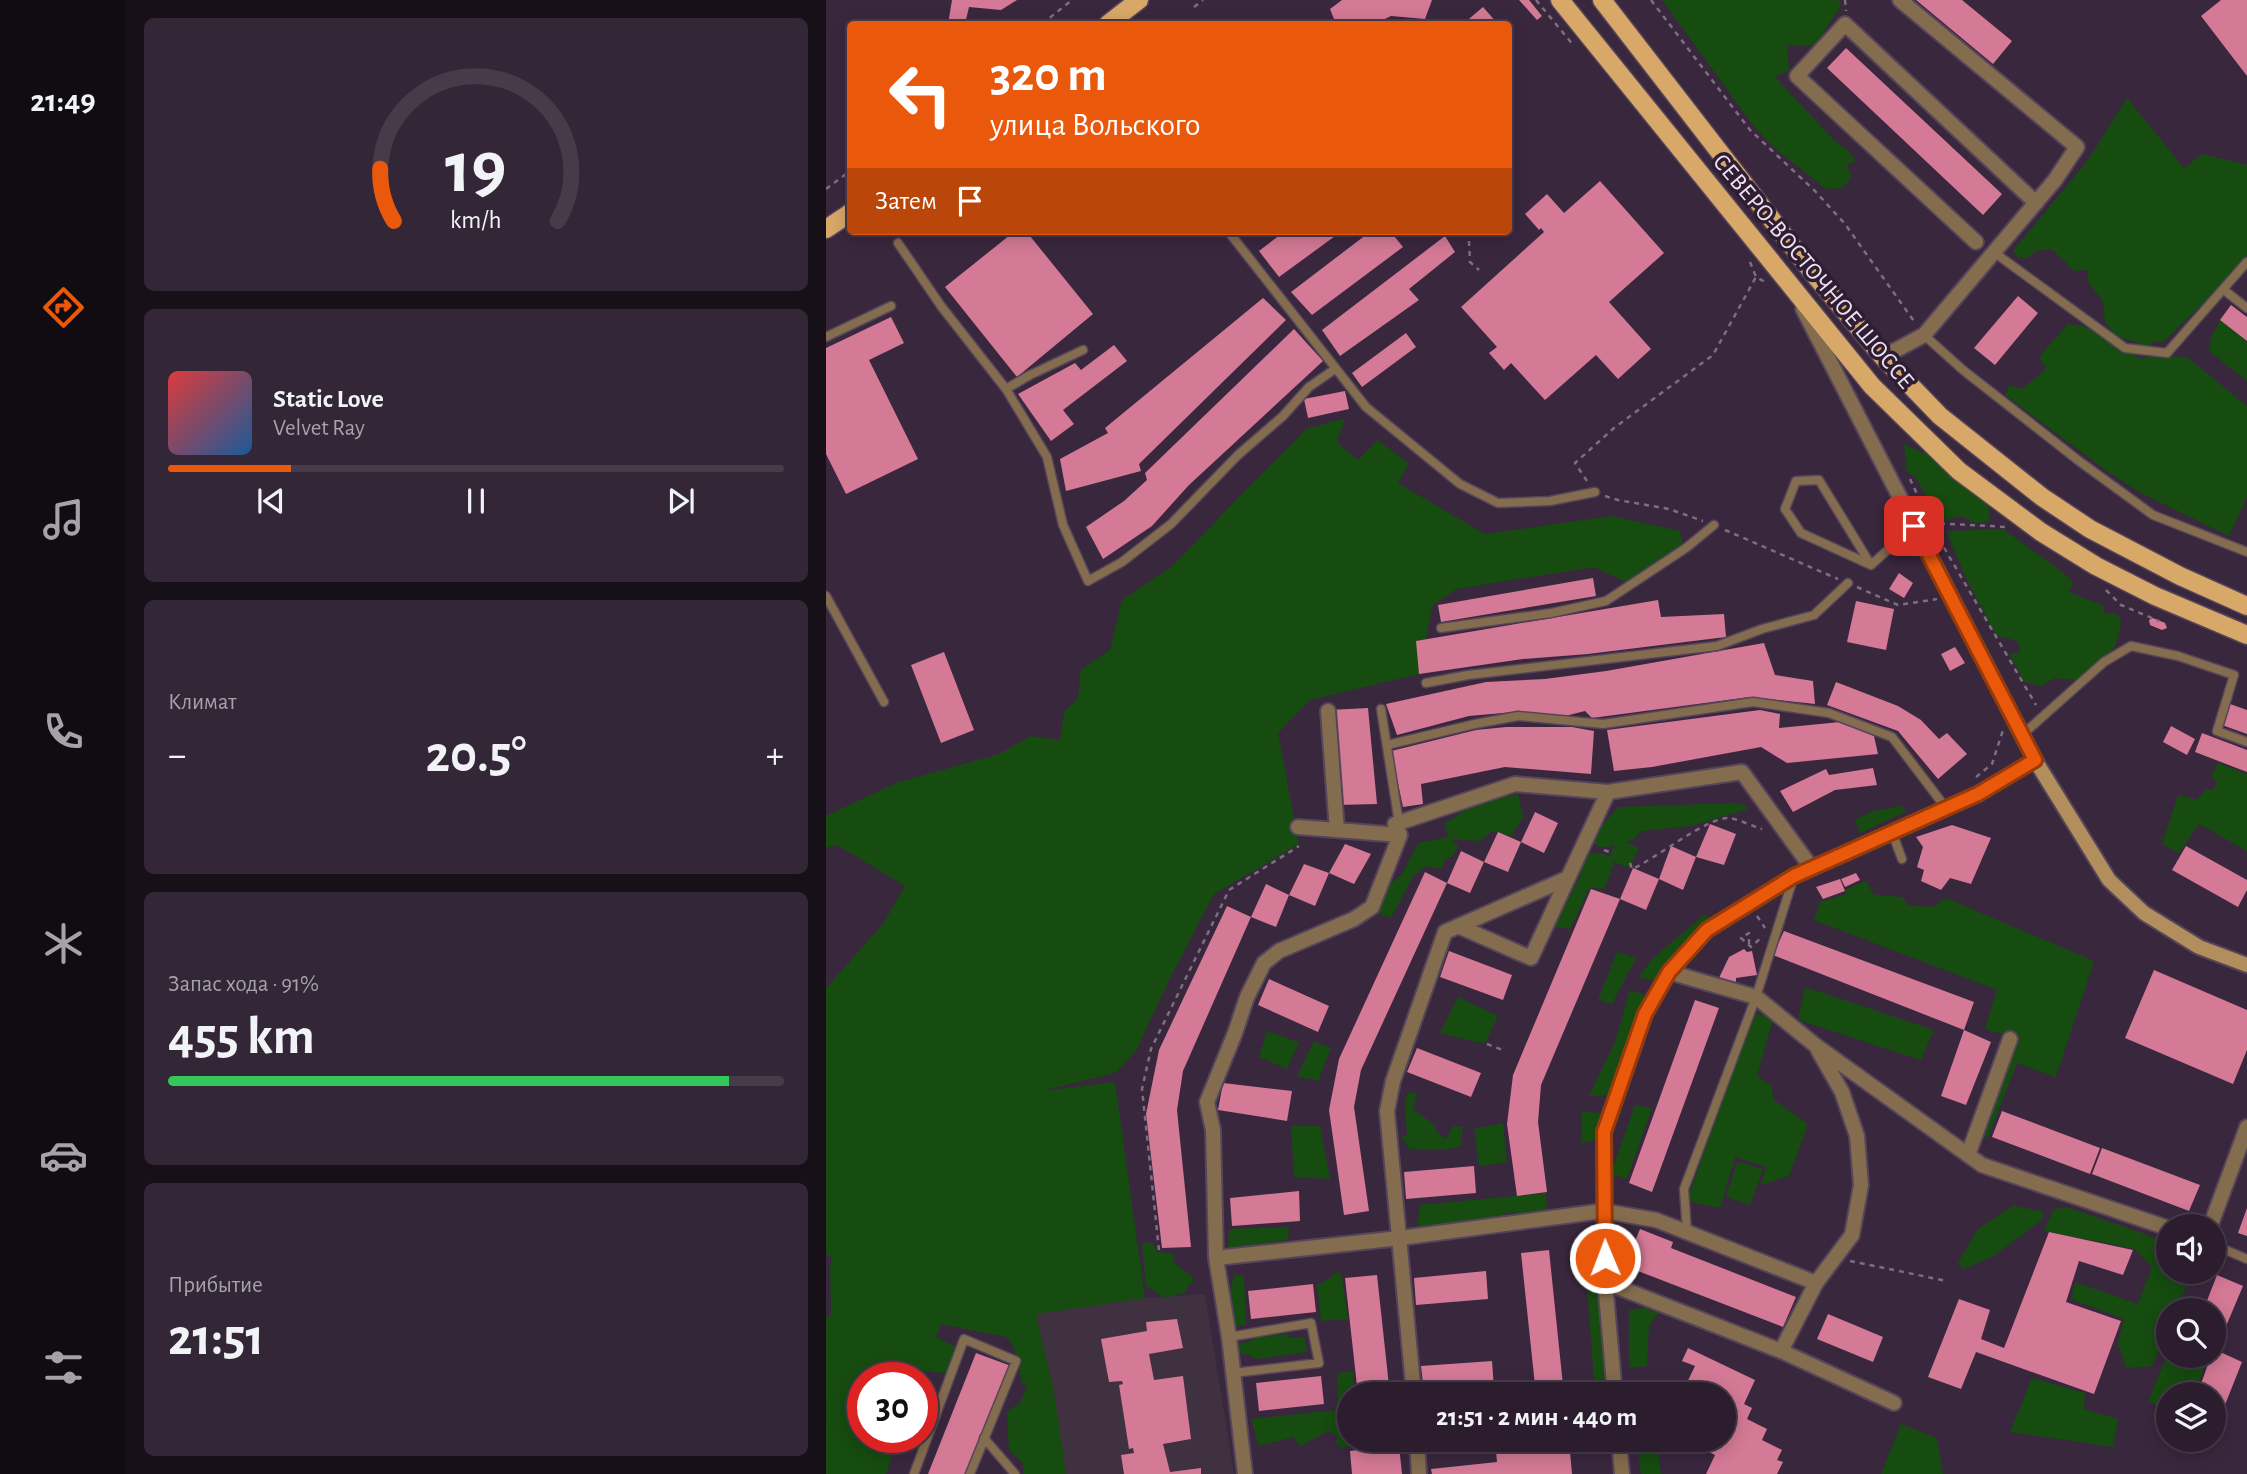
<!DOCTYPE html>
<html lang="ru">
<meta charset="utf-8">
<style>
body{margin:0;font-family:"Alegreya Sans",sans-serif;background:#332636;color:#f1f3f6;height:100vh;display:flex;flex-direction:column;font-size:26px;white-space:nowrap}
*{box-sizing:border-box;margin:0}
p{font-size:23px;color:#a6a2aa}
.icon{flex:none;width:38px;height:38px;fill:none;stroke:currentColor;stroke-width:2;stroke-linecap:round;stroke-linejoin:round}
.map{position:relative;flex:1;overflow:hidden}
.sheet{display:flex;flex-direction:column;gap:18px;padding:18px;background:#181019;width:700px}
.sheet>*{flex:none}
.hud{position:absolute;left:21px;top:21px;width:665px;height:214px;border-radius:7px;box-shadow:0 4px 18px #0003,0 0 0 2px #473b4a;background:#ea580c;color:#fff;overflow:hidden}
.buttons{position:absolute;left:1330px;top:1214px;display:grid;gap:14px}
.buttons a{display:grid;place-items:center;width:70px;height:70px;border-radius:50%;background:#2b1d2e;box-shadow:0 4px 18px #0003,0 0 0 2px #473b4a;font-size:35px}
.speed{position:absolute;left:21px;top:1362px;display:flex;gap:14px;font-size:35px;font-weight:700;text-align:center}
.speed>*{display:grid;place-content:center;width:91px;height:91px;border-radius:50%;background:#2b1d2e;box-shadow:0 4px 18px #0003,0 0 0 2px #473b4a;line-height:1}
.speed .limit{border:10px solid #d22;background:#fff;color:#111}
.pin{position:absolute;display:grid;place-items:center;width:60px;height:60px;color:#fff;margin:-30px;border-radius:14px;box-shadow:0 4px 10px #0006}
.me{position:absolute;width:77px;margin:-38px;rotate:359deg;stroke-linejoin:round;filter:drop-shadow(0 0 5px #0008)}
.turn{display:flex;align-items:center;gap:24px;height:147px;padding:0 28px;font-size:32px}
.turn .icon{width:91px;height:91px;stroke-width:2.5}
.turn b{display:block;font-size:49px;line-height:60px}
.then{display:flex;align-items:center;height:66px;padding:0 28px;background:#0003;gap:14px;font-size:26px}
.big{font-size:52px;font-weight:700;line-height:1.1}
.sheet .widget{flex:1;display:flex;flex-direction:column;justify-content:center;gap:10px;min-width:0;padding:0 24px;border-radius:10px;background:#332636}
.sheet .dial{align-items:center;gap:0}
.dial svg{height:182px;overflow:visible;fill:none;stroke:#473b4a;stroke-width:7;stroke-linecap:round;text-anchor:middle}
.dial text{fill:#f1f3f6;stroke:none}
.song{display:flex;align-items:center;gap:21px}
.cover{width:84px;height:84px;border-radius:10px;background:linear-gradient(135deg,hsl(0 70% 55%),hsl(210 70% 35%))}
.played{height:7px;border-radius:4px;background:linear-gradient(90deg,#ea580c 20%,#473b4a 20%)}
.keys{display:flex;justify-content:space-around;direction:ltr}
.heat{display:flex;justify-content:space-between;align-items:center;font-size:38px;direction:ltr}
.charge{height:10px;border-radius:5px;background:linear-gradient(90deg,#34c759 91%,#473b4a 0)}
.trip{position:absolute;left:511px;top:1382px;width:399px;height:70px;border-radius:35px;background:#2b1d2e;box-shadow:0 4px 18px #0003,0 0 0 2px #473b4a;font-weight:700;line-height:70px;text-align:center}
main{display:flex;flex:1;min-height:0}
.tab-bar{display:flex;flex-direction:column;width:126px;justify-content:space-around;align-items:center;background:#110c12;color:#a6a2aa}
.tab-bar .icon{width:49px;height:49px}
.tab-bar .active{color:#ea580c}
.tab-bar b{font-size:32px;color:#f1f3f6}
.map>svg:first-child{display:block}
</style>
<main>
<nav class="tab-bar">
<b>21:49</b>
<svg class="icon active" aria-label="directions" viewBox="0 0 24 24"><path d="M12 3l9 9-9 9-9-9zM9 14v-3h6M13 9l2 2-2 2"/></svg>
<svg class="icon" aria-label="music" viewBox="0 0 24 24"><path d="M9 18V5l10-2v13"/><circle cx="6" cy="18" r="3"/><circle cx="16" cy="16" r="3"/></svg>
<svg class="icon" aria-label="phone" viewBox="0 0 24 24"><path d="M5 4h4l2 5-3 2q2 4 5 5l2-3 5 2v4C11 20 4 13 5 4z"/></svg>
<svg class="icon" aria-label="climate" viewBox="0 0 24 24"><path d="M12 3v18M4 7l16 10M4 17L20 7"/></svg>
<svg class="icon" aria-label="car" viewBox="0 0 24 24"><path d="M5 17H2v-5l4-1 3-4h7l3 4 3 1v5h-3M9 17h6M6 11h13"/><circle cx="7" cy="17" r="2"/><circle cx="17" cy="17" r="2"/></svg>
<svg class="icon" aria-label="filters" viewBox="0 0 24 24"><path d="M4 7h16M4 17h16"/><circle cx="9" cy="7" r="2"/><circle cx="15" cy="17" r="2"/></svg>
</nav>
<section class="sheet">
<div class="widget dial"><svg viewBox="0 0 100 80">
<path d="M14 69A42 42 0 1 1 86 69"/>
<path d="M14 69A42 42 0 0 1 8 46" stroke="#ea580c"/>
<text x="50" y="56" font-size="32" font-weight="700">19</text>
<text x="50" y="72" font-size="11">km/h</text>
</svg></div>
<div class="widget">
<div class="song"><i class="cover"></i><div><b>Static Love</b><p>Velvet Ray</p></div></div>
<div class="played"></div>
<div class="keys"><svg class="icon" aria-label="previous" viewBox="0 0 24 24"><path d="M18 5L8 12l10 7zM5 5v14"/></svg><svg class="icon" aria-label="pause" viewBox="0 0 24 24"><path d="M8 5v14M16 5v14"/></svg><svg class="icon" aria-label="next" viewBox="0 0 24 24"><path d="M6 5l10 7-10 7zM19 5v14"/></svg></div>
</div>
<div class="widget"><p>Климат</p>
<div class="heat"><a>−</a><b class="big">20.5°</b><a>+</a></div>
</div>
<div class="widget"><p>Запас хода · 91%</p><b class="big">455 km</b><div class="charge"></div></div>
<div class="widget"><p>Прибытие</p><b class="big">21:51</b></div>
</section>
<div class="map">
<svg width="1421" height="1474" viewBox="0 0 1421 1474">
<rect width="100%" height="100%" fill="#39273e"/>
<path fill="#3f313f" d="M379,1294L408,1474H229L205,1314L319,1298Z"/>
<path fill="#164c10" d="M836,0H1014L1015,6L989,46L961,45L963,70L949,77L1008,140L1025,153L1030,161L1021,164L1025,177L1017,188L1000,189L948,148L927,125Z
M1301,98L1358,168L1377,154L1421,165V255L1388,293L1336,343L1329,341L1322,346L1289,336L1279,322L1277,302L1261,280L1262,270L1249,271L1225,249L1209,251L1202,258L1192,257L1187,251L1262,160Z
M1394,320L1421,341V381L1383,351L1385,337Z
M1242,324L1258,326L1315,359L1323,356L1361,357L1421,406V497L1403,536L1313,492L1282,472L1179,395L1183,385L1196,389L1220,369L1213,357Z
M519,418L511,442L532,460L551,440L583,463L572,483L659,534L785,516L854,531L857,546L802,583L767,567L631,589L606,606L593,674L484,700L452,733L473,844L388,894L343,980L310,1051L289,1073L215,1091L289,1082L319,1298L210,1314L228,1392L240,1474H197V1463L183,1450L181,1411L194,1403L201,1386L196,1383L188,1347L180,1337L115,1324L110,1337L135,1350L128,1374L98,1371L95,1377H37V1437H73L60,1474H0V1318L5,1315L4,1267L6,1257L0,1254V988L57,924L79,886L11,845L0,848V816L70,783L173,754L205,736L234,740L238,712L252,698L255,669L284,650L296,600L345,567L480,429Z
M1078,444L1102,455L1163,507V522L1149,523L1134,516C1123,520 1112,523 1103,514L1105,506L1091,479L1081,472Z
M1177,529L1230,567L1247,582L1243,592L1278,606V614L1288,613L1295,619C1293,656 1277,659 1250,680L1229,678L1214,686L1199,682L1183,654L1195,652L1191,641L1170,635L1140,578L1120,531Z
M1392,763L1421,774V851L1373,824L1353,853L1336,844L1352,795L1371,800L1380,789L1387,790L1391,783L1385,776Z
M692,794L697,817L685,836L666,831L654,841L625,839L632,846L627,856L618,860L616,869L600,866L587,876L565,918L551,913L557,890L576,874L592,843L622,837L619,823L634,814L641,803Z
M909,803L921,806L922,809L865,826L815,831L809,839L799,842L813,848L803,868L786,861L788,865L778,889L764,887L744,929L728,927L755,874L751,870L762,853L779,854L783,857L789,845L777,848L763,841L792,807Z
M1074,806L1081,811L1034,833L1029,820L1044,812Z
M1040,881L1048,895L1077,897L1081,905L1106,907L1120,898L1268,961L1230,1077L1191,1063L1161,1140L1151,1121L1182,1037L1159,1028L1171,990L988,920L994,902L1020,894V889Z
M879,914L887,921L830,981L813,977L826,959Z
M791,952L810,958L786,1004L772,1000Z
M979,987L1108,1030L1095,1060L972,1020Z
M804,990L823,996L784,1095L763,1096L789,1042Z
M632,997L672,1016L659,1044L614,1033Z
M926,1014L948,1016L931,1075L946,1087L947,1099L982,1124L963,1176L935,1185L940,1167L909,1157L894,1208L861,1201Z
M441,1031L473,1042L461,1069L433,1057Z
M488,1041L505,1048L492,1081L471,1076Z
M582,1092L591,1094L587,1109L610,1126V1132L620,1139L627,1126L637,1127L635,1146L622,1149H584L575,1137L581,1135L579,1102Z
M809,1105L826,1108L801,1179L785,1174Z
M756,1112L776,1113L775,1139L756,1143Z
M677,1123L681,1162L653,1166L648,1129Z
M465,1126H494L504,1179L468,1177Z
M911,1162L937,1169L924,1205L900,1197Z
M720,1193L721,1214L697,1215L688,1212L612,1230L591,1227L594,1205Z
M1187,1206L1217,1211L1216,1220L1166,1257L1138,1269L1132,1263L1152,1229Z
M1241,1207L1342,1242V1272H1366L1350,1311H1342V1329L1326,1366L1300,1368L1292,1343L1298,1319L1245,1299L1249,1282L1312,1304L1326,1267L1309,1249L1218,1231L1228,1209Z
M774,1226L786,1395H769L759,1258L764,1247L765,1228Z
M463,1227L462,1240L402,1248L403,1229Z
M316,1243H326L332,1252L348,1254V1262L368,1279L367,1283L362,1284L360,1292L339,1298L320,1286Z
M515,1272L522,1319L495,1321L491,1284L499,1282L500,1279L506,1278L505,1275Z
M409,1275H418L420,1325L410,1326C399,1312 402,1290 409,1275Z
M819,1308L833,1313L823,1325L821,1366L803,1368V1310Z
M462,1334L463,1338L479,1337L481,1352L430,1359L424,1355L411,1353L409,1344L422,1342L434,1336Z
M1342,1353V1356H1383L1368,1395H1342V1410L1322,1401Z
M527,1371L529,1395H523V1440H533L534,1444L515,1448L510,1444L511,1436L502,1431L475,1446L467,1437L433,1446L425,1419L512,1410L511,1373Z
M1206,1378L1259,1393L1258,1409L1292,1419L1287,1447L1184,1432Z
M1075,1424L1111,1438L1117,1474H1055Z
M811,1440H830L835,1474H815Z"/>
<path fill="#d47996" d="M126,0H191L175,10L143,7L139,24H122Z
M516,0H606L599,19L565,16L548,24H510L504,9Z
M693,0H703L716,16L711,20Z
M1090,0H1136L1186,41L1167,64Z
M1395,0H1421V76L1375,16Z
M657,7L672,24H637Z
M1020,48L1176,194L1157,215L1001,68Z
M774,181L838,253L783,302L825,349L792,379L770,355L719,400L685,363L678,370L663,353L671,347L635,307L718,232L715,228L713,230L699,214L721,194L738,213Z
M189,231H200L267,314L191,377L119,287Z
M459,231H516L453,277L433,251Z
M545,231H564L577,247L486,315L465,292Z
M619,236L629,252L583,289L593,300L514,356L496,330Z
M1192,296L1212,313L1169,365L1148,348Z
M437,298L460,320L313,464L315,471L240,491L234,459L282,433L279,428Z
M1405,305L1421,317V341L1394,320Z
M65,317L78,343L43,360L92,459L20,494L0,454V348Z
M468,329L497,361L363,485L326,526L277,559L260,527L298,501L321,480L319,473Z
M580,333L590,347L536,387L526,373Z
M288,345L301,361L237,410L248,424L225,441L192,394L249,363L255,370Z
M519,391L523,409L482,418L478,399Z
M1073,573L1087,583L1078,598L1063,589Z
M767,578L770,596L615,622L612,605Z
M832,600L835,617L898,614L900,637L762,654L697,659L593,674L590,641Z
M1030,601L1068,609L1060,650L1021,642Z
M1327,618L1339,623L1341,628L1336,630L1324,625L1323,620Z
M938,643L949,675L987,681L989,704L924,697L766,718L759,711L739,716L688,712L643,716L571,735L560,704L660,682L719,679L780,671Z
M1129,647L1139,663L1124,671L1115,654Z
M118,652L148,730L115,743L85,665Z
M1010,682L1072,706L1095,720L1113,739L1121,733L1141,754L1112,779L1072,731L1001,705Z
M1404,704L1421,710V734L1396,725Z
M542,708L551,804L511,805L503,710Z
M934,710L954,714L953,728L1014,722L1048,736L1052,754L961,763L935,747L826,767L788,771L781,730Z
M1345,726L1369,739L1361,755L1337,742Z
M680,727H746L768,731L765,774L679,767L595,784L597,804L577,807L565,751L650,730Z
M1376,733L1421,750V772L1369,752Z
M1047,768L1051,785L1009,790L967,812L954,791L1000,769L1003,775Z
M709,812L732,823L718,853L695,842Z
M884,824L910,834L898,865L870,857Z
M1126,825L1165,838L1145,884L1124,878L1115,890L1095,881L1098,870L1091,867L1097,847L1090,837Z
M672,832L695,842L682,872L658,862Z
M519,844L545,854L528,884L503,873Z
M845,846L870,857L857,890L833,879Z
M1360,846L1421,880V890L1412,907L1346,870Z
M635,851L658,862L644,893L621,883Z
M478,864L503,873L489,906L463,895Z
M807,868L833,879L820,910L794,899Z
M599,872L621,883L535,1070L528,1107L543,1211L518,1215L503,1110L513,1059Z
M1030,873L1034,880L1019,887L1015,879Z
M1014,879L1019,891L997,899L990,887Z
M440,884L463,895L450,927L425,917Z
M765,889L794,899L715,1085L712,1122L721,1192L691,1196L681,1124L687,1075Z
M401,906L425,917L357,1071L351,1110L365,1247L336,1248L320,1114L333,1050Z
M958,931L1148,1002L1138,1030L1165,1042L1140,1105L1115,1096L1138,1030L947,955Z
M918,949L921,952L926,951L931,975L910,978V982L893,978L903,957Z
M623,951L686,975L677,1000L614,977Z
M1328,970L1421,1010V1050L1407,1084L1299,1038Z
M443,979L503,1006L492,1032L432,1005Z
M869,1000L893,1008L826,1192L803,1183Z
M591,1048L655,1073L645,1097L581,1072Z
M397,1083L466,1091L461,1121L392,1110Z
M1176,1111L1274,1148L1264,1174L1166,1137Z
M1276,1148L1374,1185L1363,1211L1266,1174Z
M648,1166L650,1193L580,1199L578,1172Z
M473,1191L474,1221L406,1226L404,1198Z
M1421,1208V1236L1412,1233Z
M814,1229L847,1242L845,1248L970,1297L957,1327L799,1266Z
M1223,1232L1307,1250L1297,1275L1253,1261L1240,1302L1295,1321L1268,1394L1150,1352L1135,1389L1102,1377L1133,1299L1164,1310L1155,1339L1178,1348Z
M723,1250L738,1395H710L695,1253Z
M660,1271L662,1299L590,1305L588,1278Z
M551,1275L564,1395H532L519,1278Z
M1391,1275L1417,1286L1390,1350L1416,1362L1391,1425L1388,1423V1395H1371L1385,1356H1388V1311H1377Z
M487,1284L490,1312L425,1319L422,1291Z
M1002,1314L1057,1337L1047,1362L991,1339Z
M351,1319L357,1348L323,1354L328,1380L357,1376L365,1439L337,1444L344,1472L375,1468V1474H298L295,1455L308,1453L307,1448L303,1449L293,1385L297,1384L296,1381L283,1382L275,1339L321,1331L320,1322Z
M862,1348L929,1380L918,1404L926,1408L921,1419L941,1429L936,1440L956,1450L951,1460L957,1462L951,1474H880L889,1455L858,1440H898V1395H855L869,1366L856,1361Z
M150,1353L185,1366L142,1474H102Z
M666,1361L668,1388L598,1393L595,1366Z
M495,1376L498,1404L433,1411L430,1383Z
M538,1440H569L570,1446L573,1445L576,1474H526L524,1451L539,1449Z
M669,1440H743L746,1474H606L605,1469L671,1462Z"/>
<g fill="none" stroke-linecap="round" stroke-linejoin="round">
<defs>
<path id="lane" d="M402,231L540,407L634,484L672,503L724,501L769,492
M72,243L115,306L180,389L221,457L237,525L262,581L296,562L345,524L412,455L457,416L483,387L509,369
M1169,253L1299,348L1341,353L1421,262
M1398,290L1421,308
M1098,335L1137,370L1253,461L1327,515L1421,552
M0,337L65,306
M180,389L204,375L257,350
M1045,565L993,480L970,481L959,509L975,533L1045,565L1088,526
M0,596L58,702
M615,628L725,613L780,601L860,548L888,525
M600,683L642,675L891,646L936,629L988,615L1022,583
M555,709L573,823
M1196,735L1278,662L1305,646L1352,656L1408,675L1391,731L1421,742
M561,745L649,724L692,716L777,724L927,702L1003,713L1066,737L1120,808
M1066,832L1076,859
M861,1232L858,1189L930,997L967,879
M1388,1245L1421,1259
M403,1337L485,1323L493,1363L407,1373
M158,1438L189,1474
M88,1474L138,1339L190,1361L144,1474"/>
<path id="street" d="M1150,242L971,76L1019,24L1210,203
M1057,357L1098,335L1229,180L1251,147L1074,0
M502,711L511,830
M472,827L574,835
M632,926L705,958L742,878
M843,972L930,997L989,1045L1156,1165L1342,1228
M1142,1155L1184,1039
M1384,1227L1421,1127
M390,1258L574,1238L777,1211L830,1220L990,1283
M779,1282L955,1351L1068,1403
M955,1351L990,1283L1026,1235L1035,1185L1031,1136L1016,1092L992,1050
M588,1395L561,1111L567,1081L619,932L742,878L782,792
M789,1395L779,1282L778,1132L819,1014L843,972L881,930L968,876L1152,794L1209,760L977,309
M591,1440L593,1474
M793,1440L796,1474
M419,1474L403,1337L390,1258L387,1130L381,1102L409,1033L421,997L438,963L453,951L528,919L546,907L574,835L569,824L689,784L782,792L916,772L985,867"/>
<path id="secondary" d="M1209,760L1283,880L1318,913L1373,947L1421,965"/>
<path id="primary" d="M734,0L1046,386L1133,471L1215,532L1270,566L1329,596L1421,635
M776,0L987,273L1057,357L1114,416L1216,497L1264,529L1354,576L1421,606
M282,24L313,0
M0,229L24,213"/>
</defs>
<use href="#lane" stroke="#56455a" stroke-width="11"/>
<use href="#street" stroke="#56455a" stroke-width="18"/>
<use href="#secondary" stroke="#56455a" stroke-width="18"/>
<use href="#primary" stroke="#56455a" stroke-width="21"/>
<path stroke="#7e6e82" stroke-width="2.5" stroke-dasharray="5 5" stroke-linecap="butt" d="M710,0L748,46
M825,0L924,130L989,191L1019,224L1090,324
M1019,0L1020,11
M368,7L377,0
M216,24L246,0
M0,189L24,171
M643,241L644,262L653,270
M924,262L930,277L941,283
M1084,479L1097,507
M761,481L749,463L788,428L887,355L930,277
M779,496L792,500L843,509L877,521
M1104,523L1181,527
M899,530L1012,579
M1113,539L1210,705
M1031,587L1072,605L1111,599
M1280,590L1295,605L1333,621
M1150,777L1166,764L1177,730
M778,850L786,853
M804,863L806,869C828,860 882,816 904,818C914,820 926,826 936,829
M931,916L939,928
M923,944V933L915,938L925,947L937,936
M661,1044L679,1051
M333,1250L316,1089L325,1049L403,890L473,846
M1024,1261L1121,1281"/>
<use href="#lane" stroke="#846c4e" stroke-width="8"/>
<use href="#street" stroke="#846c4e" stroke-width="14"/>
<use href="#secondary" stroke="#b38e5d" stroke-width="14"/>
<use href="#primary" stroke="#d8a868" stroke-width="18"/>
</g>
<g fill="none" stroke-linecap="round" stroke-linejoin="round">
<defs>
<path id="route" d="M779,1258L778,1132L819,1014L843,972L881,930L968,876L1152,794L1209,760L1088,526"/>
</defs>
<use href="#route" stroke="#983908" stroke-width="18"/>
<use href="#route" stroke="#ea580c" stroke-width="12"/>
</g>
<g text-anchor="middle" stroke-width="7" stroke-linejoin="round" paint-order="stroke">
<g font-size="24" fill="#ede2f0" stroke="#2f1e33">
<text transform="translate(988 271) rotate(50)" y="8">СЕВЕРО-ВОСТОЧНОЕ ШОССЕ</text>
</g>
</g>
</svg>
<div class="buttons">
<a><svg class="icon" aria-label="sound" viewBox="0 0 24 24"><path d="M4 9h4l5-4v14l-5-4H4zM17 9q2 3 0 6"/></svg></a>
<a><svg class="icon" aria-label="search" viewBox="0 0 24 24"><circle cx="10" cy="10" r="6"/><path d="M15 15l6 6"/></svg></a>
<a><svg class="icon" aria-label="layers" viewBox="0 0 24 24"><path d="M12 4l9 5-9 5-9-5zM3 14l9 5 9-5"/></svg></a>
</div>
<div class="speed"><div class="limit">30</div></div>
<div class="pin" style="left:1088px;top:526px;background:#d93025"><svg class="icon" aria-label="arrive" viewBox="0 0 24 24"><path d="M6 21V4h12l-3 4 3 4H6"/></svg></div>
<svg class="me" style="left:779px;top:1258px" viewBox="-20 -20 40 40"><circle r="17" fill="#ea580c" stroke="#fff" stroke-width="3"/><path d="M0-11L8 9 0 5-8 9z" fill="#fff"/></svg>
<div class="trip">21:51 · 2 мин · 440 m</div>
<div class="hud">
<div class="turn"><svg class="icon" aria-label="left" viewBox="0 0 24 24"><path d="M17 20v-9H6M10 6l-5 5 5 5"/></svg><div><b>320 m</b>улица Вольского</div></div>
<div class="then">Затем<svg class="icon" aria-label="arrive" viewBox="0 0 24 24"><path d="M6 21V4h12l-3 4 3 4H6"/></svg></div>
</div>
</div>
</main>
